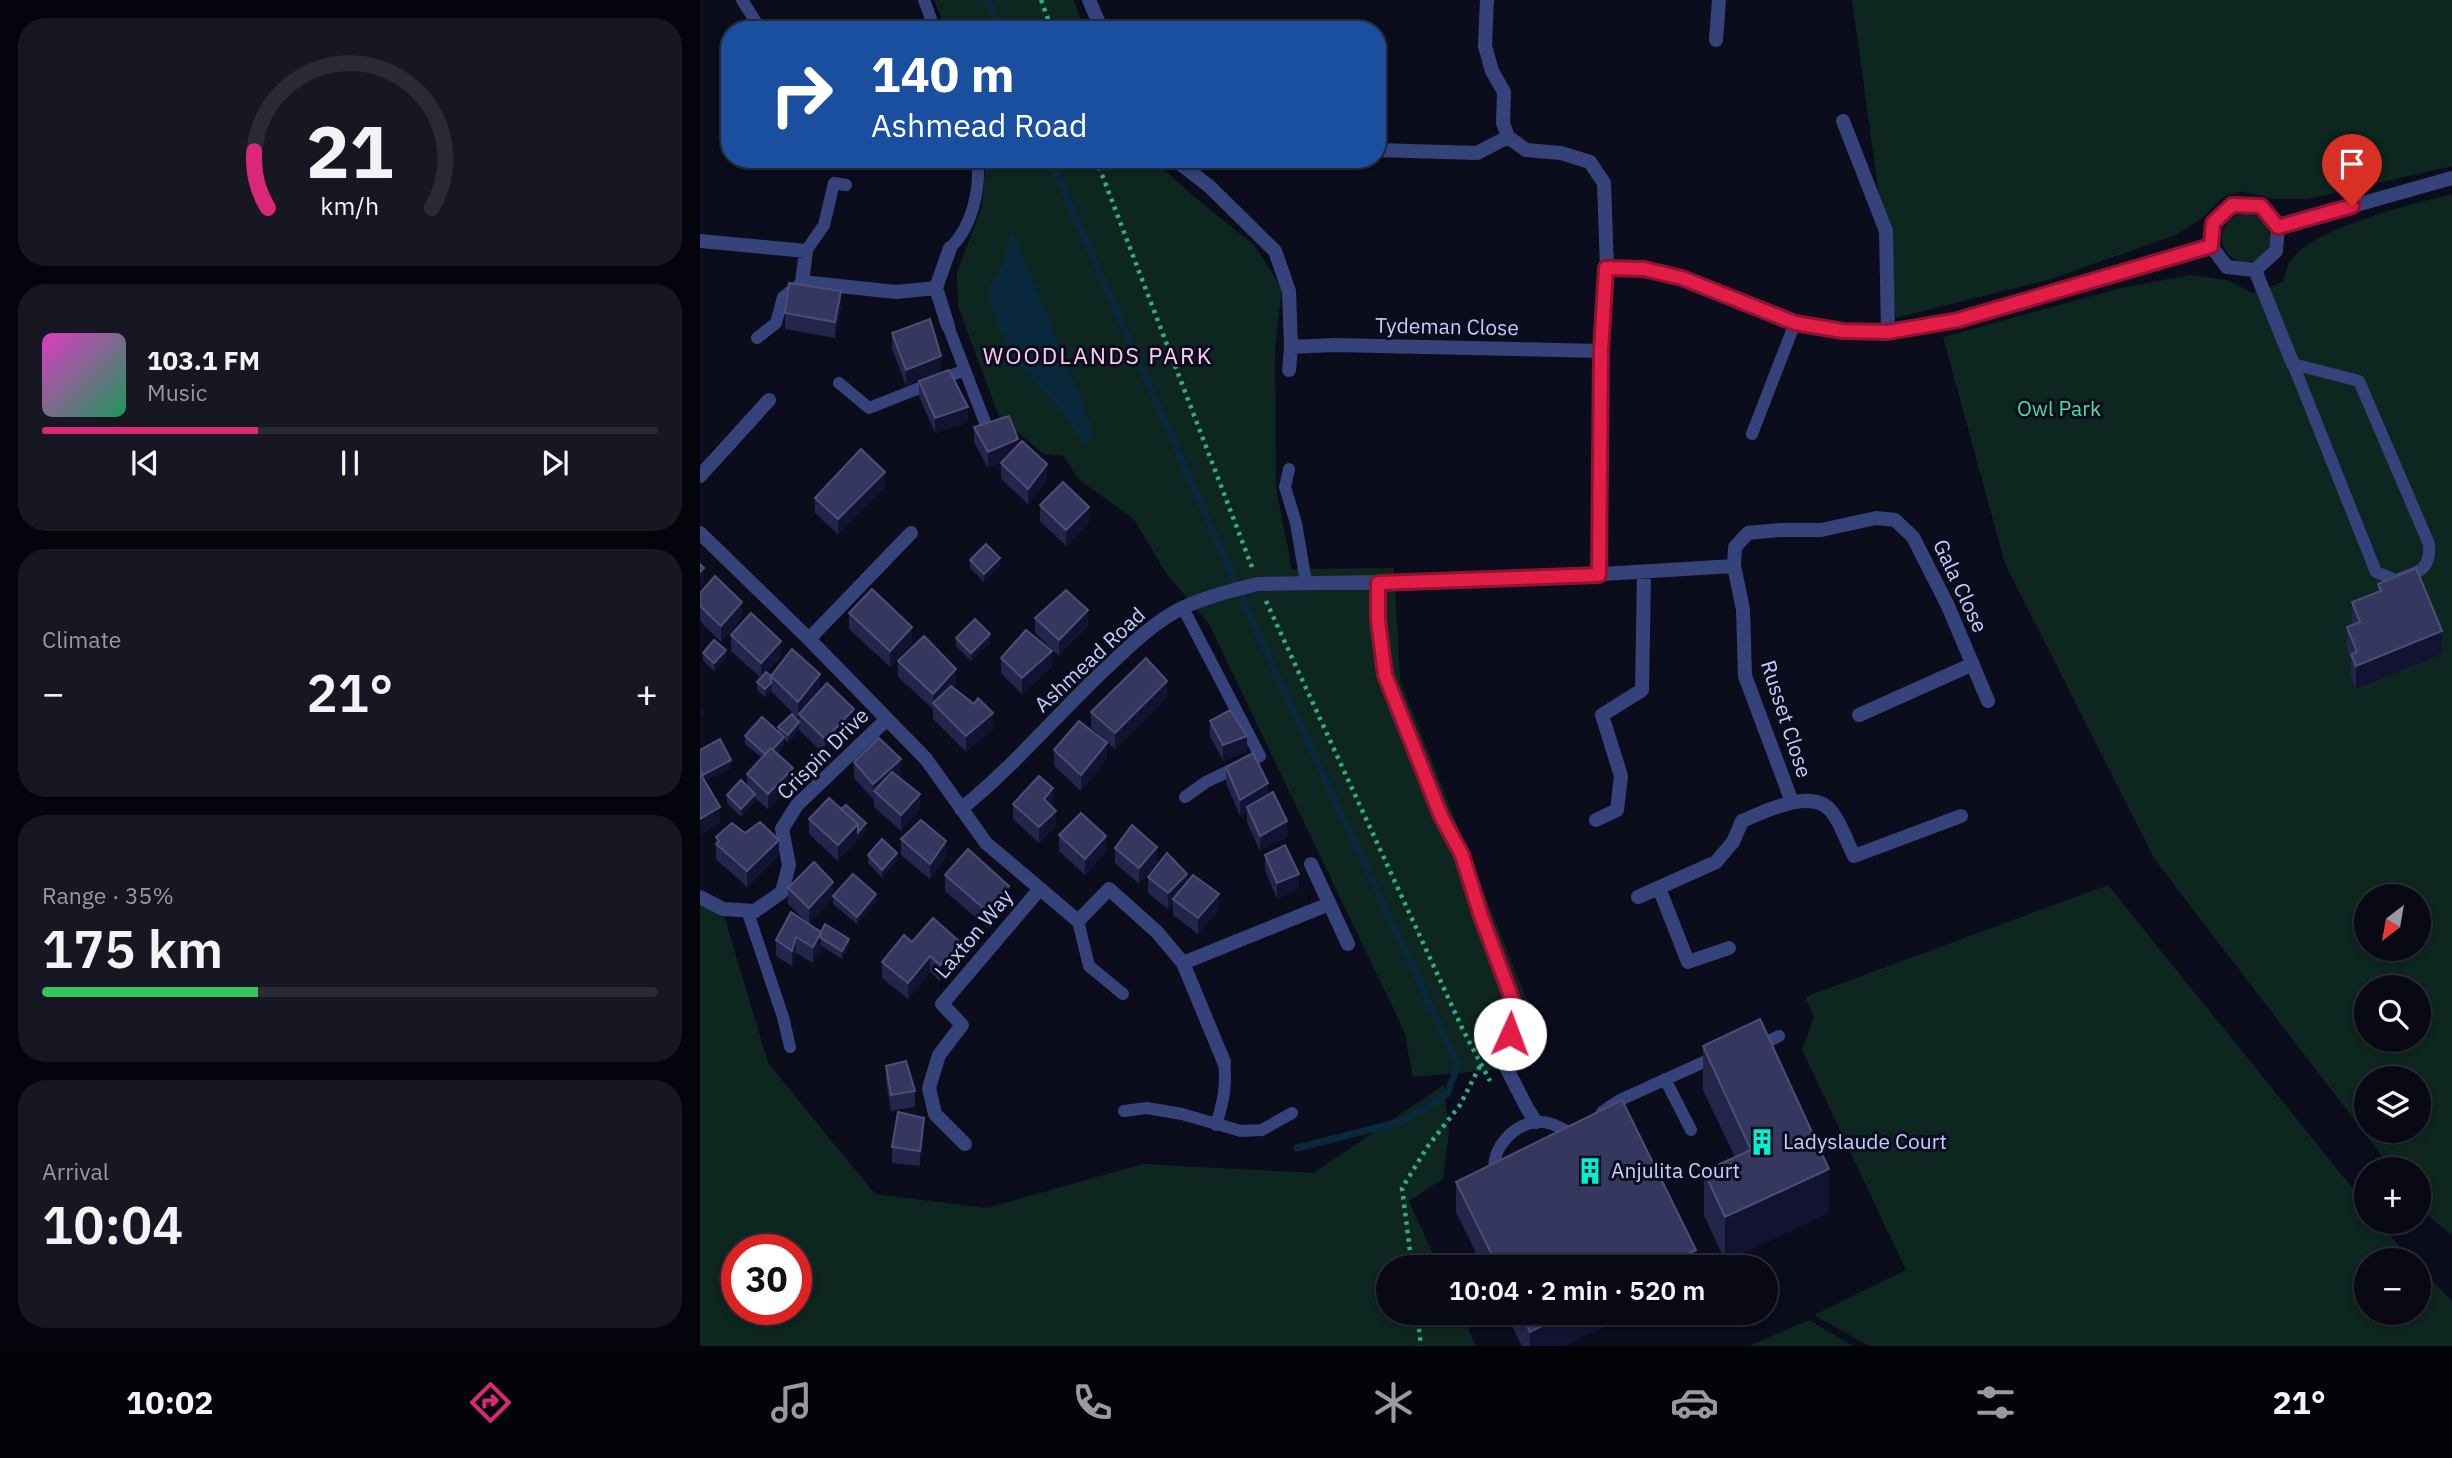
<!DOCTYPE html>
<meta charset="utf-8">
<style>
body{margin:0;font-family:"IBM Plex Sans",sans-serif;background:#161722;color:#f1f3f6;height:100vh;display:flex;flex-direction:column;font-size:26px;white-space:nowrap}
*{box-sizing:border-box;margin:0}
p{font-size:23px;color:#989aa0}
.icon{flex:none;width:38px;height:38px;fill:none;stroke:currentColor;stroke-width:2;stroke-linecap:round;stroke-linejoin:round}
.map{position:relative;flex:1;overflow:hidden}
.sheet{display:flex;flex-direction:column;gap:18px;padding:18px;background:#04050c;width:700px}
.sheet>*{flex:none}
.top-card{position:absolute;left:21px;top:21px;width:665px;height:147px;border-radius:28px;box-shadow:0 4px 10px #0003,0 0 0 2px #292a34;background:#1a4fa0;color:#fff;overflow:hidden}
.needle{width:46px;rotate:211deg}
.tools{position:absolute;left:1654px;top:884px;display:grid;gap:14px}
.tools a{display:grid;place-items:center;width:77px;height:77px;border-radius:50%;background:#080915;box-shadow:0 4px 10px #0003,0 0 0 2px #292a34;font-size:35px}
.speed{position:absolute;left:21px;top:1234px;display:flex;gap:14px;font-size:35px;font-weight:700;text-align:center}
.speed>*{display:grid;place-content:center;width:91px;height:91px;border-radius:50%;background:#080915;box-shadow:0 4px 10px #0003,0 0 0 2px #292a34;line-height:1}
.speed .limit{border:10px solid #d22;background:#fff;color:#111}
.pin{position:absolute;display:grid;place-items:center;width:60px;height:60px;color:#fff;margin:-72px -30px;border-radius:50% 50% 50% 0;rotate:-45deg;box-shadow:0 0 7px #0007}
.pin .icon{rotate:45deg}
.me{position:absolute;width:77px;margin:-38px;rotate:2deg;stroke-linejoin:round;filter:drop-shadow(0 0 5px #0008)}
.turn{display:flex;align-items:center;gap:24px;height:147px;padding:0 35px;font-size:32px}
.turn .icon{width:91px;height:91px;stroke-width:2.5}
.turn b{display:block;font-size:49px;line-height:60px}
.big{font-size:52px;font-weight:600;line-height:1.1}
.sheet .tile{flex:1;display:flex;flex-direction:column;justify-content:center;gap:10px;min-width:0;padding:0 24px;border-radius:28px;background:#161722}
.sheet .dial{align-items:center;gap:0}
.dial svg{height:182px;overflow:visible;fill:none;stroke:#292a34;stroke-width:7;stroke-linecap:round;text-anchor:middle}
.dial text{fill:#f1f3f6;stroke:none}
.song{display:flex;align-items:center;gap:21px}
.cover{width:84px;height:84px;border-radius:10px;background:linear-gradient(135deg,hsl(310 70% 55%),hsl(150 70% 35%))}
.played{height:7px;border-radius:4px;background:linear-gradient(90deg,#db2777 35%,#292a34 35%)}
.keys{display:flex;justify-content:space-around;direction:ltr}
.heat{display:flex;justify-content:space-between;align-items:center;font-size:38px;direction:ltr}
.charge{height:10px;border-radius:5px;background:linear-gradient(90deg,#34c759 35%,#292a34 0)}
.trip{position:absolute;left:676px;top:1255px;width:402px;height:70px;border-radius:35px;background:#080915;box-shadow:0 4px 10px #0003,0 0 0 2px #292a34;font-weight:600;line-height:70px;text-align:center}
.tab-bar{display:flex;height:112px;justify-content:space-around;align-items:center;background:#030408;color:#989aa0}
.tab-bar .icon{width:49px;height:49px}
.tab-bar .current{color:#db2777}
.tab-bar b{font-size:32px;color:#f1f3f6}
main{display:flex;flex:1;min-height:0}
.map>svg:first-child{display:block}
</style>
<main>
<section class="sheet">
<div class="tile dial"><svg viewBox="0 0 100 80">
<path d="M14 69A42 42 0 1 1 86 69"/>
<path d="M14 69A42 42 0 0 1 8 44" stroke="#db2777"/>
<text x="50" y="56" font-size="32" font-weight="700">21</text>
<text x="50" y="72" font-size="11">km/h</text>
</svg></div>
<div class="tile">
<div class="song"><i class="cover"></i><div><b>103.1 FM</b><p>Music</p></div></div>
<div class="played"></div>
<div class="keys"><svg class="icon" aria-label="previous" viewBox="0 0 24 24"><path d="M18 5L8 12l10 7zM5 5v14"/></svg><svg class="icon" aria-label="pause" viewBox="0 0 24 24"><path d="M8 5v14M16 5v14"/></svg><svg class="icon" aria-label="next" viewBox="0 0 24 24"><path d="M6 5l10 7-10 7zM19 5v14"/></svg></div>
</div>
<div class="tile"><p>Climate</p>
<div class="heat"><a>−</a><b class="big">21°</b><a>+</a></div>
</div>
<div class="tile"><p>Range · 35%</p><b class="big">175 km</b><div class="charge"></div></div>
<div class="tile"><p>Arrival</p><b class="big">10:04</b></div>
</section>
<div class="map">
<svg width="1752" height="1346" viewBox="0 0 1752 1346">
<rect width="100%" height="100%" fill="#0b0c1c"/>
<path fill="#0e2620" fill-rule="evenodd" d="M234,0H374L385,30H246Z
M1152,0H1752V166L1608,199H1573L1541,191L1523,197L1501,219L1476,235L1348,280L1196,318Z
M286,159H453L492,195L554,245L582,288L575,349L576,488L592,569L694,568L700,680L827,1001L828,1067L713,1077L704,1031L509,624L466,573L434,519L378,479L364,456L344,454L299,417L258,306L257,272L282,206Z
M1752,194V1235L1726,1214L1719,1204L1718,1169H1692L1455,860L1305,564L1243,337L1421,288L1490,275L1528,280L1552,293L1583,282C1585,276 1586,267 1590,262C1610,228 1714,204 1752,194ZM1666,896H1718V948H1666ZM1666,987H1718V1040H1666ZM1666,1078H1718V1130H1666Z
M1522 238a24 24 0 1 1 48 0a24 24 0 1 1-48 0Z
M1408,885L1666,1205V1222H1679L1711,1260H1666V1312H1718L1719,1267L1752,1301V1346H1169L1114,1315L1206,1270L1102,1050L1114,1017L1105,997Z
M0,894L24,915L68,1063L175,1194L287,1208L443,1164L613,1173L744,1085L749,1132L743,1179L709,1201L739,1267H688V1312L761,1313L776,1346H0ZM37,1250H96V1309H37Z
M1109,1320L1153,1346H1049Z"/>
<path fill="#0a283c" d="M312,229L394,432L387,447L355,403L312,356L291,309L289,286L304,262Z"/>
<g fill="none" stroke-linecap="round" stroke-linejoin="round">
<path stroke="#0a283c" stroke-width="7" d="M288,0L300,30
M350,159L557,632L758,1065L747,1094L704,1121L597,1148"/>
<path stroke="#2dad89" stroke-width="4.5" stroke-dasharray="3.5 5" stroke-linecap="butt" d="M341,0L352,30
M396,159L552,567
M566,601L763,1030L790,1081
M712,1267L702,1188L728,1146L760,1105L780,1066
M717,1312L721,1346"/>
<path stroke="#36437b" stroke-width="12" d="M42,0L61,30
M224,0L235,30
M250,248C272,227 281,189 277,159
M106,251L124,225L134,183L146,185
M248,326L286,425
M57,338L76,323L83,297L99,285
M1593,364L1659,381L1729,544C1731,571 1718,572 1696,580L1676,572Z
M139,383L169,408L265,370
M1052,434L1095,323
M589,469L585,487L596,523L606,582
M483,608L560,756L506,782L485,797
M47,910L83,1017L90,1047
M378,921L389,966L423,994
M1056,1047L1079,1036
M965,1079L991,1130
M424,1111L447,1108L482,1114L541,1131L562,1130L592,1113
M902,1112L920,1100L1006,1061L1018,1058
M516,1125C523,1103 527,1085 524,1062
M794,1168C794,1146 813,1126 835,1122C848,1120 861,1128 872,1134L876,1131"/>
<path stroke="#36437b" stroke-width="14" d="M389,0L402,30
M787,0L785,46L792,71L804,92L803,123L808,137L826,150L861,153L890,162L904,183L907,268L901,351L899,575
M1016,40L1019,0
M1143,121L1186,231L1188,332
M677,150L777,153L808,137
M474,159L509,186L575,251L589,291L591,347L589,370
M1532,204L1561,207L1578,227L1576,251L1555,270L1527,267L1511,246L1513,223Z
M1578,227L1752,178
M0,241L106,251L102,282L196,292L236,288
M907,268L944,269L982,278L1095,323L1143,331L1188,332L1257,320L1511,246
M1555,270L1593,364
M248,326L236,288L250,248
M591,347L634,345L901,351
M0,476L69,400
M0,533L109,639L226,759L286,843L378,921L409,889L457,932L483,963L524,1062
M678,583V620L685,675L741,816L762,855L781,916L812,999L810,1034L804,1063L827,1108L836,1122
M109,639L211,533
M1159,715L1273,664
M1092,802L1045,676L1043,609L1034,566L1035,547L1048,533L1079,530H1121L1176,518L1195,520L1213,537L1248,606L1288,701
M261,809C318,763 364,706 418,657C437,639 458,620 482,608C506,597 532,590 558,584L803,580L1034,566
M896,820L917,810L921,776L902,715L942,690L944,573
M611,864L648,944
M959,888L988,962L1029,948
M0,897L23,909L55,911L82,892L89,865L82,829L97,805L187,719
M938,897L1016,862L1033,842L1042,821C1064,812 1112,787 1131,811C1141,823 1147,842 1154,856L1261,816
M483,963L629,904
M265,1144L235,1114L229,1088L239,1055L262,1025L242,1004L339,890"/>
</g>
<path fill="#23254b" d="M141,306L135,338L85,329V313Z
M192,333L241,372L206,386L192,349Z
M219,381L268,422L235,433L219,396Z
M274,427L318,445L347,479L328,504L301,479V463L302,462L288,468L274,442Z
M185,487L138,534L115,513V498Z
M340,505L389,523L366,546L340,521Z
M270,560L300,566L284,582L270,568Z
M1678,584L1742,654L1656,689L1651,677V659L1647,650V627L1652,625V602L1678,592Z
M0,593L42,618L21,642L0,621Z
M149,613L212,643L190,667L149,629Z
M335,618L388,626L359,656L335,633Z
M31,635L81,657L67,672L71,676L120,690L154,724L125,755L99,730L88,743L84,739V745L77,753L93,783L68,809L55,798V802L41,817L27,803V795L47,786V774L62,758L45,744V736L78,732V727L99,722V716L98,718L71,691L65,697L57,690V682L61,678L31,651Z
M256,638L290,642L271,661L256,646Z
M3,653L26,658L14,671L3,661Z
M301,658L352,667L322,694L301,673Z
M198,661L256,685L253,687L293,729L266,752L233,719V709L198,677Z
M467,697L415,749L391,728V712Z
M510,721L547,751L523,761L510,736Z
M354,750L407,759L381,791L354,766Z
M154,762L201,775L199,777L220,809L201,831L174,807V799H173L154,778Z
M526,767L568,795L587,837L560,851L547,822V812L540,816L526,783Z
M313,804H353L351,806L356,827L339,843L313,819Z
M109,819L166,831L138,861L109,834Z
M45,833L79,855L47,887L16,859V837Z
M359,835L406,852L385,875L359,851Z
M201,839L246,857L230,879L201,855Z
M415,848L457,863L439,884L415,863Z
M168,855L197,861L182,878L168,863Z
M565,855L599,889L577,899L565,870Z
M245,875L309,901L288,928L245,891Z
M448,877L487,883L519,910L498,934L473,915V904L468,909L448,893Z
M88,888L133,895L176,902L157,924L133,904V898L109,924L88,904Z
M121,932L149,947L142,959L121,946L113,963L96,953L92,966L76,956V940Z
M212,942L260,957L240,981L230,972L208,999L182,978V962Z
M1003,1046L1129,1213L1025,1261L1004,1215V1171L1035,1157L1003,1090Z
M186,1066L215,1091V1107L191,1111L186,1081Z
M224,1133L220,1166L192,1163V1147Z
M756,1182L996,1267H783L756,1212Z
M805,1312H932L864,1346H822Z"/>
<path fill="#121330" d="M141,291V306L135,338V322Z
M241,356V372L206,386V370Z
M268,407V422L235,433V418Z
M318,439V455L288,468V452Z
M347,464V479L328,504V489Z
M185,472V487L138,534V519Z
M389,507V523L366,546V530Z
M300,558V566L284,582V574Z
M4,568V584L0,588V572Z
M42,602V618L21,642V626Z
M388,610V626L359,656V640Z
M212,627V643L190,667V651Z
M1742,631V654L1656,689V666Z
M290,634V642L271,661V653Z
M81,641V657L61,679V663Z
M26,650V658L14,671V663Z
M352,651V667L322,694V678Z
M256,669V685L236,706L233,703V709V694Z
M120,674V690L99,714L98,718V702Z
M467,681V697L415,749V733Z
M71,683V691L65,697V689Z
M4,708V716L0,718V710Z
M154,709V724L125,755V739Z
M293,713V729L266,752V736Z
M99,722V730L88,743V735Z
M547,736V751L523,761V745Z
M84,737V745L67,763V755Z
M407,743V759L381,791V775Z
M201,759V775L178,795L174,791L173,799V784Z
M31,760V768L3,783V775Z
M93,768V783L68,809V794Z
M568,783V799L547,807V812L540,816V800Z
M353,788V804L344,815V799Z
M55,794V802L41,817V809Z
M220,794V809L201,831V815Z
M20,807V823L0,835V819Z
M356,811V827L339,843V827Z
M587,821V837L560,851V836Z
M166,823V831L138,861V845L158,824Z
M406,836V852L385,875V859Z
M79,840V855L47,887V871Z
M246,841V857L230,879V864Z
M457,847V863L439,884V868Z
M197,853V861L182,878V870Z
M487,874V889L473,899V904L468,909V893Z
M599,874V889L577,899V883Z
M133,882V898L109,924V908Z
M309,886V901L288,928V912Z
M176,894V902L157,924V917Z
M519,894V910L498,934V918Z
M121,932V948L113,963V947Z
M96,937V953L92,966V951Z
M149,939V947L142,959V951Z
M260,942V957L240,981V965Z
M230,956V972L208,999V983Z
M224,1118V1133L220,1166V1151Z
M1129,1169V1213L1025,1261V1217Z
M996,1250V1267H962Z
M870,1312H932L864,1346H830V1332Z"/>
<path fill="#35375e" stroke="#4c4e77" stroke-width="2" d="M89,283L141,291L135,322L85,313Z
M230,319L241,356L206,370L192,333Z
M249,370L268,407L235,418L219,381Z
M309,416L318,439L288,452L274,427Z
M322,441L347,464L328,489L301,463Z
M161,449L185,472L138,519L115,498Z
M363,482L389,507L366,530L340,505Z
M286,544L300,558L284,574L270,560Z
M0,564L4,568L0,572Z
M1716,568L1742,631L1656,666L1651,654L1657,652L1647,627L1660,622L1652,602L1681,591L1678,584Z
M15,576L42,602L21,626L0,606V593Z
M172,589L212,627L190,651L149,613Z
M366,590L388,610L359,640L335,618Z
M51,613L81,641L61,663L31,635Z
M275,619L290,634L271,653L256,638Z
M326,630L352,651L322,678L301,658Z
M224,636L256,669L233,694L198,661Z
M14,640L26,650L14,663L3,653Z
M92,649L120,674L98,702L71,676Z
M446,658L467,681L415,733L391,712Z
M66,672L71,676V683L65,689L57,682Z
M127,683L154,709L125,739L99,714Z
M251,686L274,704L278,698L293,713L266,736L233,703Z
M530,710L547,736L523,745L510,721Z
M92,714L99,722L88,735L78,727Z
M62,717L84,737L73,749L71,748L65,754L45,736Z
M379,721L407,743L381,775L354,750Z
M179,738L201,759L173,784L154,762Z
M20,739L31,760L3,775L0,770V750Z
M71,748L93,768L68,794L47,774Z
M553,753L568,783L540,800L526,767Z
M192,772L220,794L201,815L174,791Z
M0,773L20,807L0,819Z
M339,776L353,788L344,799L356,811L339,827L313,804Z
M41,780L55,794L41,809L27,795Z
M573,792L587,821L560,836L547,807Z
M129,798L158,824L138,845L109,819Z
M146,805L166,823L158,832V824L141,809Z
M381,813L406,836L385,859L359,835Z
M221,820L246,841L230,864L201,839Z
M60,822L79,840L47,871L16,844L19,841L16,837L32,823L45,833Z
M432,825L457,847L439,868L415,848Z
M182,839L197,853L182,870L168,855Z
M585,845L599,874L577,883L565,855Z
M268,849L309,886L288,912L245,875Z
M467,853L487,874L468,893L448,877Z
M114,862L133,882L109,908L88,888Z
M153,874L176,894L157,917L133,896Z
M493,875L519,894L498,918L473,899Z
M91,912L121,932L113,947L96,937L92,951L76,940Z
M233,918L260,942L240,965L230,956L208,983L182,962L204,935L212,942Z
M125,924L149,939L142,951L121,938V932Z
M1060,1019L1129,1169L1025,1217L1004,1171L1051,1150L1003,1046Z
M206,1061L215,1091L191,1095L186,1066Z
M922,1100L996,1250L962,1267H798L756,1182Z
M198,1112L224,1118L220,1151L192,1147Z
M820,1312H870L830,1332Z"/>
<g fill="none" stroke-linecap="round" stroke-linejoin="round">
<defs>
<path id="route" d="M810,1034L812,999L781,916L762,855L741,816L685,675L678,620V583L899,575L901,351L906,268L944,269L982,278L1095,323L1143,331L1188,332L1258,320L1511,246L1513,223L1532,205L1561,206L1578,227L1652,206"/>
</defs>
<use href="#route" stroke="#92132f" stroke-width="18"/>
<use href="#route" stroke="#e11d48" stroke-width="12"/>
</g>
<defs>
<symbol id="building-bare" viewBox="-9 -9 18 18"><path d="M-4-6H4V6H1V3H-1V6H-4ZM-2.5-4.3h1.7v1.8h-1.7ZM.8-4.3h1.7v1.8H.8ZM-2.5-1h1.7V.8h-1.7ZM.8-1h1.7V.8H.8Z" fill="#01f1d4" stroke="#0b0c1c" stroke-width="2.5" paint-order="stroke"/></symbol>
</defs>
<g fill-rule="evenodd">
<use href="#building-bare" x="1043" y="1123" width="38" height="38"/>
<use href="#building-bare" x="871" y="1152" width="38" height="38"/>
</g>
<g text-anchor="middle" stroke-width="6" stroke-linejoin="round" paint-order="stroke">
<g font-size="21" fill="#c7cdff" stroke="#0b0c1c">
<text transform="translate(747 327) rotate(1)" y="7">Tydeman Close</text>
<text transform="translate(1260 586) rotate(65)" y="7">Gala Close</text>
<text transform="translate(390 660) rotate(-43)" y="7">Ashmead Road</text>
<text transform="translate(1086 719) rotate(72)" y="7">Russet Close</text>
<text transform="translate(123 754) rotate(-45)" y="7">Crispin Drive</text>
<text transform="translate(274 934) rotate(-50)" y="7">Laxton Way</text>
</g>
<g font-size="21" fill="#54dd9d" stroke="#0b0c1c">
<text x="1359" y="416">Owl Park</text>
</g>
<g font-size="21" fill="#c7cdff" stroke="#0b0c1c" text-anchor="start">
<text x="1083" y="1149">Ladyslaude Court</text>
<text x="911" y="1178">Anjulita Court</text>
</g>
<g font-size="23" letter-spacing="2" fill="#ffc9f7" stroke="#0b0c1c">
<text x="398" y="364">WOODLANDS PARK</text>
</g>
</g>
</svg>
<div class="tools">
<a><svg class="needle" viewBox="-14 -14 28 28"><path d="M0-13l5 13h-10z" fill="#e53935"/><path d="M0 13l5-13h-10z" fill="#989aa0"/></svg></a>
<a><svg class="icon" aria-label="search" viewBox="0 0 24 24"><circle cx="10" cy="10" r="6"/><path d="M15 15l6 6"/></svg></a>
<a><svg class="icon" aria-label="layers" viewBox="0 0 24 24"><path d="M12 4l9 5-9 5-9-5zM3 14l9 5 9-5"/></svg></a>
<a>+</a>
<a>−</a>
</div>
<div class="speed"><div class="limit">30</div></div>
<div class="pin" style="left:1652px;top:206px;background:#d93025"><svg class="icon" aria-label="arrive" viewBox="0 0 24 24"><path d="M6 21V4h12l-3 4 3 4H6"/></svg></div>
<svg class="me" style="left:810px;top:1034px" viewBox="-20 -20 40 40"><circle r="19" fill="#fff"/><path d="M0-13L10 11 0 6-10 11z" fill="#e11d48"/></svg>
<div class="trip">10:04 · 2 min · 520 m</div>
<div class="top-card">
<div class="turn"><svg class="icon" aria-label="right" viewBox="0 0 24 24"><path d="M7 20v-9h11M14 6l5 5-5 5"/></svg><div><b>140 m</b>Ashmead Road</div></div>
</div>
</div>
</main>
<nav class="tab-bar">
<b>10:02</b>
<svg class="icon current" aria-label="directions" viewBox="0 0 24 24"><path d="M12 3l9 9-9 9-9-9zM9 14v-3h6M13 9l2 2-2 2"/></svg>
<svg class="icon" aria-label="music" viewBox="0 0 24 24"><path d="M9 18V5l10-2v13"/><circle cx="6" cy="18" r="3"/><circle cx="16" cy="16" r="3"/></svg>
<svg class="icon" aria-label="phone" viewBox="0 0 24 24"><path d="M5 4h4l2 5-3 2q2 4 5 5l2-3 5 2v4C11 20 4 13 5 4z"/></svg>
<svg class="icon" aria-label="climate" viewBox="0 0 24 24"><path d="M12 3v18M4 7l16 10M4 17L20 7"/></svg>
<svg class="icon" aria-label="car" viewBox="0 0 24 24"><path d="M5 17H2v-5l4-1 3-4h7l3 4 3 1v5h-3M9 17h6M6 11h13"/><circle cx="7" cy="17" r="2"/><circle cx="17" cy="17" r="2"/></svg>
<svg class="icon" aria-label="filters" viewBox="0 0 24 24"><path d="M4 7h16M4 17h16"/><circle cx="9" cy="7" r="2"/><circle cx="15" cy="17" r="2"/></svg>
<b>21°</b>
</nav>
